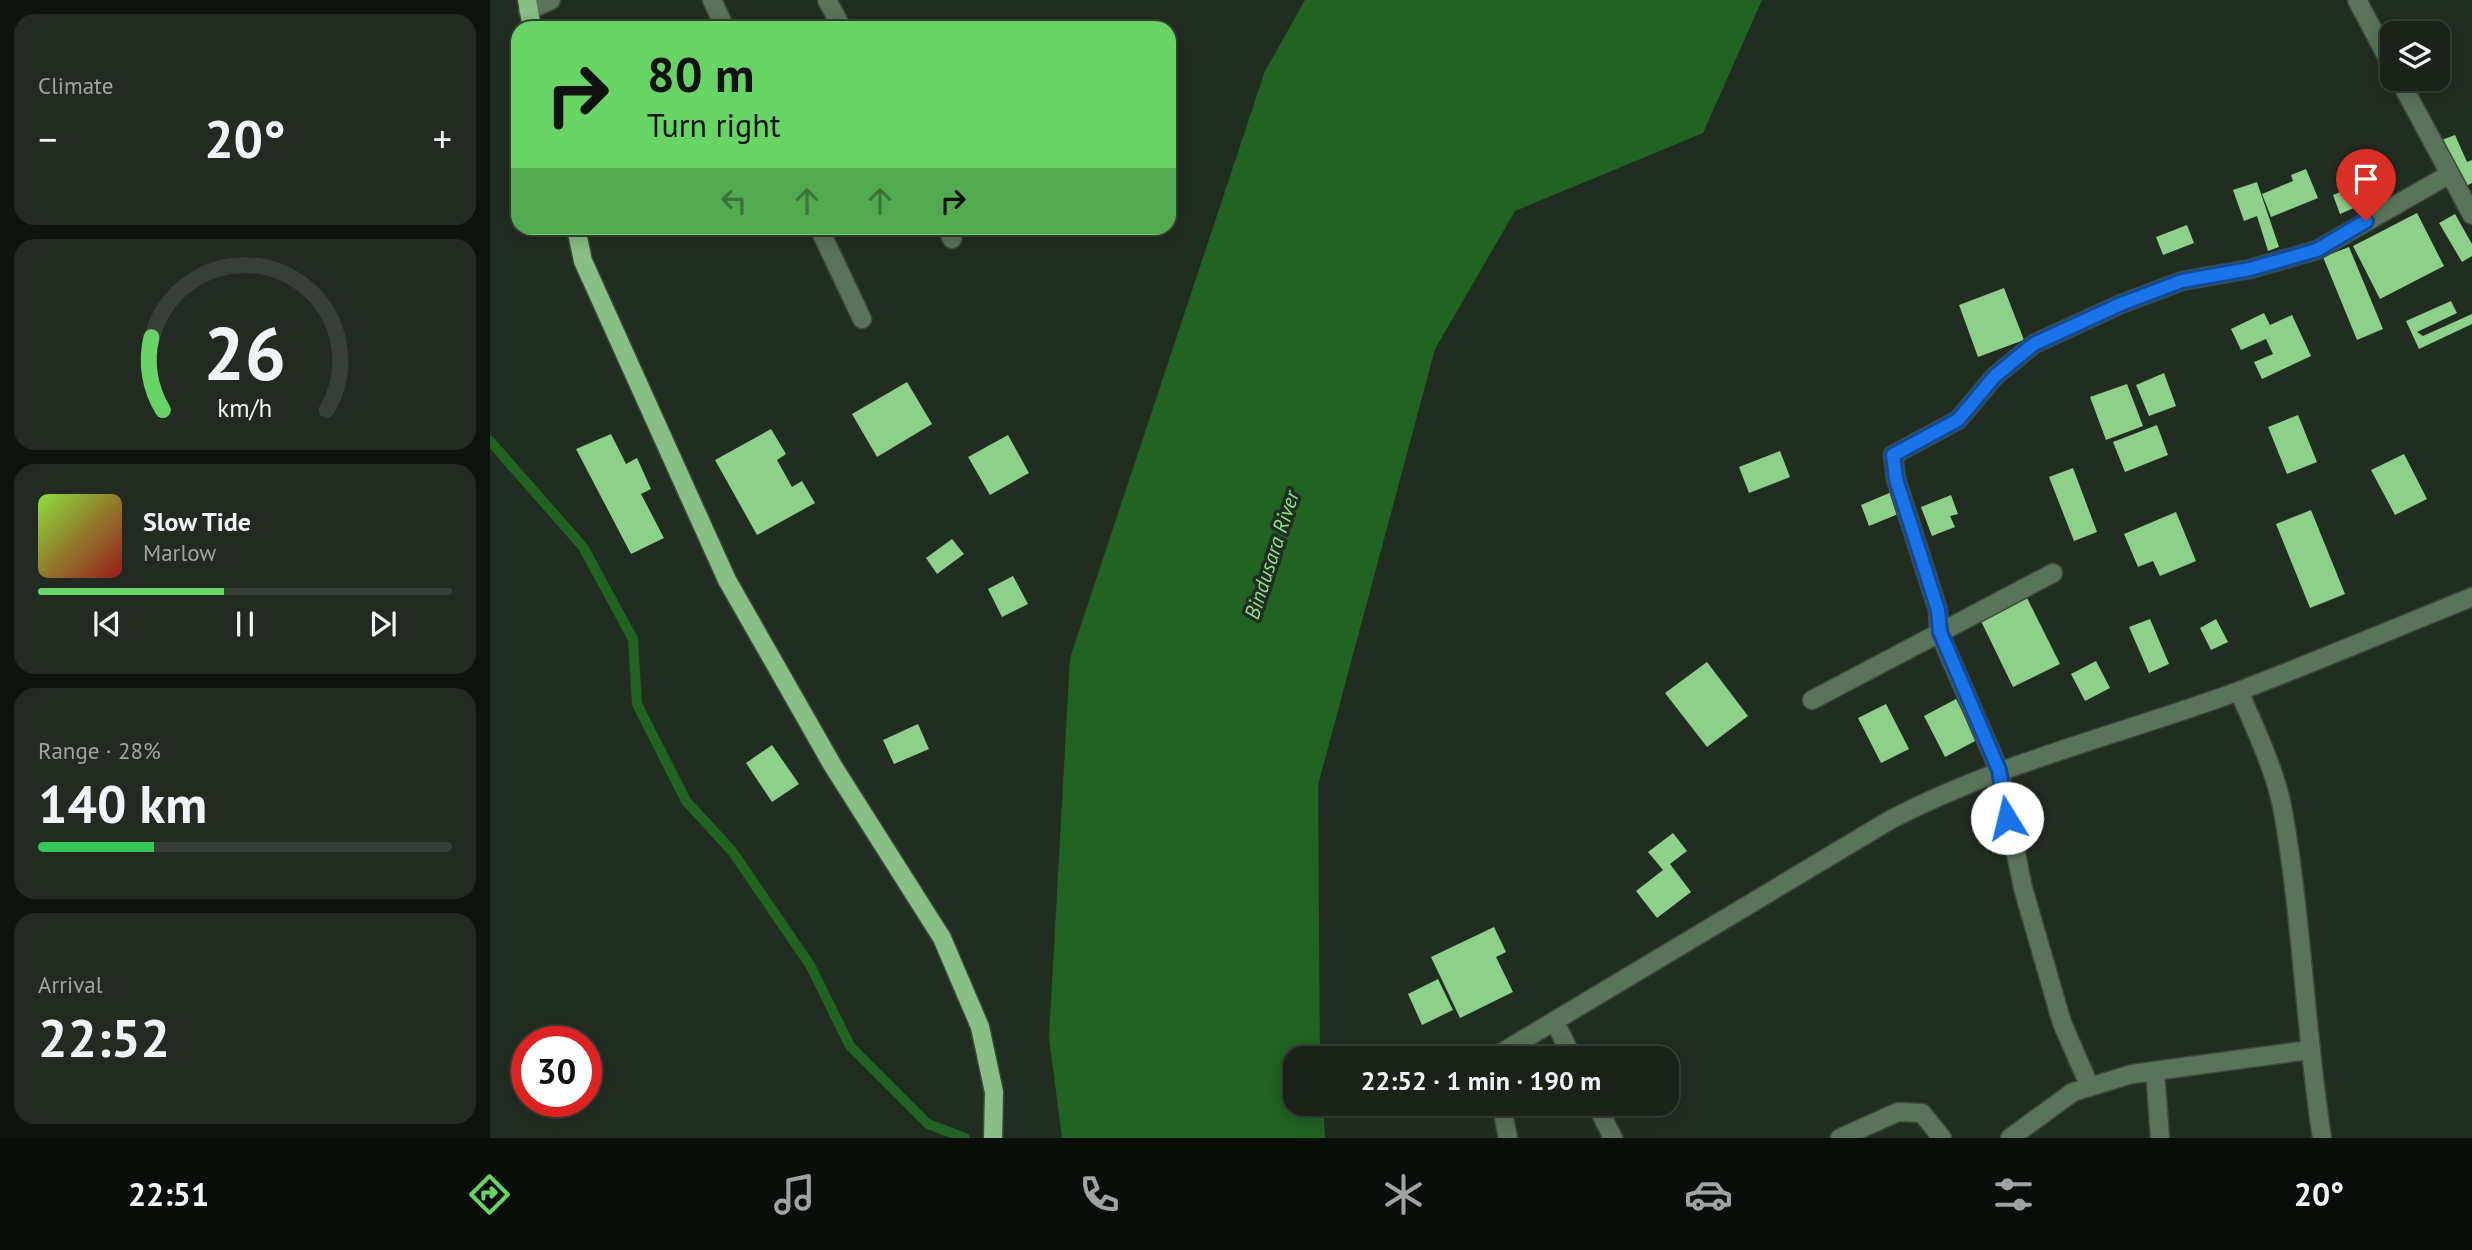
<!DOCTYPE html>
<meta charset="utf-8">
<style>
body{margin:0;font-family:"PT Sans",sans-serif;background:#232a22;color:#f1f3f6;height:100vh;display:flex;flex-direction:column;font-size:26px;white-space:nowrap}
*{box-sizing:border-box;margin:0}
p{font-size:23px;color:#9fa4a2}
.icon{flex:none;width:38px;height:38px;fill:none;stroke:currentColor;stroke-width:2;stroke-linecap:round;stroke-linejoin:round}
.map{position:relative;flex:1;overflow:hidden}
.panel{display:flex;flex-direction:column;gap:14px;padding:14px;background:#0e130e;width:490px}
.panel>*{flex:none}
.top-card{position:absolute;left:21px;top:21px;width:665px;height:214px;border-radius:21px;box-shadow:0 4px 18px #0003,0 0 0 2px #383f38;background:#67d465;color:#111;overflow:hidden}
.buttons{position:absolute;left:1890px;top:21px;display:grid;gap:14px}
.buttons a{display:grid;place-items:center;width:70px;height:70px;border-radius:14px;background:#1a2219;box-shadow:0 4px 18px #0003,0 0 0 2px #383f38;font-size:35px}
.speed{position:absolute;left:21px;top:1026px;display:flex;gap:14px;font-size:35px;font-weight:700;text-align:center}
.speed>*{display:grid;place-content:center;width:91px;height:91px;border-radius:50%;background:#1a2219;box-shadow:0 4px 18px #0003,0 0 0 2px #383f38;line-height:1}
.speed .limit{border:10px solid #d22;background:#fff;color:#111}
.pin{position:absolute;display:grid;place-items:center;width:60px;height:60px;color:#fff;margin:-72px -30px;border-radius:50% 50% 50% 0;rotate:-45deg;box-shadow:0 0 7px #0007}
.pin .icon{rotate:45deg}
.me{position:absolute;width:77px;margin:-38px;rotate:351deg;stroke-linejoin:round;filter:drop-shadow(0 0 5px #0008)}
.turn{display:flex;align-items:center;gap:24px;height:147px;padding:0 21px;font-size:32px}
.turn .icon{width:91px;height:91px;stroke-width:2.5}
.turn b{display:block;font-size:49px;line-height:60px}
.lanes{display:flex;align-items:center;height:66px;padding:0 21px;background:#0003;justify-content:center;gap:35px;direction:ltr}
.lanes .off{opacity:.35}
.big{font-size:52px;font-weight:700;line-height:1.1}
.panel .card{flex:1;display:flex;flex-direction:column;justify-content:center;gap:10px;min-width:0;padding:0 24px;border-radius:21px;background:#232a22}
.panel .dial{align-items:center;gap:0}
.dial svg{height:182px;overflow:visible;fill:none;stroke:#383f38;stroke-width:7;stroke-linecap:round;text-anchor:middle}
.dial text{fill:#f1f3f6;stroke:none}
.song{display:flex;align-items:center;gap:21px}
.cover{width:84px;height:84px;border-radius:10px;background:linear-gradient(135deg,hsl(90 70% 55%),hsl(0 70% 35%))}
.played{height:7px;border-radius:4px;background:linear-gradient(90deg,#67d465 45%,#383f38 45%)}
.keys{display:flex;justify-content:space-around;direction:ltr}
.heat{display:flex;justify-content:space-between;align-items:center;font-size:38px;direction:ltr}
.charge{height:10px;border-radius:5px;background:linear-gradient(90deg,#34c759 28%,#383f38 0)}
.trip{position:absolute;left:793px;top:1046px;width:396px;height:70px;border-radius:21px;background:#1a2219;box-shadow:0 4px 18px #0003,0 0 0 2px #383f38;font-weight:700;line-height:70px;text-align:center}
.tab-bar{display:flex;height:112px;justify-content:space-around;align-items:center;background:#0a0e0a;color:#9fa4a2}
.tab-bar .icon{width:49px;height:49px}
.tab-bar .active{color:#67d465}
.tab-bar b{font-size:32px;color:#f1f3f6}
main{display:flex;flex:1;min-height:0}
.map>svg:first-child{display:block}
</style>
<main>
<section class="panel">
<div class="card"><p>Climate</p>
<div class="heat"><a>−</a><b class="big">20°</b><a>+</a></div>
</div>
<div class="card dial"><svg viewBox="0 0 100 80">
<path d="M14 69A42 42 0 1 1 86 69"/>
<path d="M14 69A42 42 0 0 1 9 37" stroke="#67d465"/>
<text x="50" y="56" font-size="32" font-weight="700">26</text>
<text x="50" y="72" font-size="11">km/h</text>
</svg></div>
<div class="card">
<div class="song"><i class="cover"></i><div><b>Slow Tide</b><p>Marlow</p></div></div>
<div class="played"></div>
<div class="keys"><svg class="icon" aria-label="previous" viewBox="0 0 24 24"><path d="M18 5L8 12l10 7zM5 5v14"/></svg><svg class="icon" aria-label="pause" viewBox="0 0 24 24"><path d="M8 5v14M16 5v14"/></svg><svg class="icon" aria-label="next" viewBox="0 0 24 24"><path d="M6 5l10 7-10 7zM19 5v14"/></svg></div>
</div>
<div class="card"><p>Range · 28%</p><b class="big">140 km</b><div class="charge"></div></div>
<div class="card"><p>Arrival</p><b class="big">22:52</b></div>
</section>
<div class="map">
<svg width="1982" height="1138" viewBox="0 0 1982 1138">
<rect width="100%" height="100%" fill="#222d21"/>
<path fill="#216321" d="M815,0H1272L1213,133L1025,211L945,349L828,785L830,1059H805V1104H833L835,1138H572L559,1038L580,658L775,71Z"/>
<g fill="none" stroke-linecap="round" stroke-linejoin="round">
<path stroke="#216321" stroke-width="10" d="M0,441L93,547L143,639L147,704L196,801L242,851L320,965L360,1046L438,1124L475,1138"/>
</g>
<path fill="#8dd08a" d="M1965,135L1977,162L1982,160V183L1970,189L1949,141Z
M1816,169L1828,198L1781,217L1772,194L1803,181L1801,175Z
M1861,170L1884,171L1894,195L1850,214L1843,195L1867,185Z
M1767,182L1789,247L1778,251L1767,216L1754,221L1743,190Z
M1927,213L1954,266L1890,299L1863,246Z
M1965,214L1982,244V256L1972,262L1949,223Z
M1697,225L1704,243L1673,255L1666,237Z
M1859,247L1893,329L1867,340L1833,257Z
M1514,288L1534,340L1488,357L1469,305Z
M1961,301L1967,313L1927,332L1933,336L1982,314V324L1929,349L1916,321Z
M1774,313L1780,325L1802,315L1821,356L1772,379L1764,362L1783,354L1776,339L1751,350L1741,329Z
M1674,373L1686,406L1659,416L1646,385Z
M417,382L442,424L387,457L362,414Z
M1637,384L1653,426L1616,440L1600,397Z
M1808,415L1827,462L1797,474L1778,427Z
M1667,425L1678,455L1635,472L1623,442Z
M281,429L296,454L287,460L302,487L312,481L325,503L267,535L225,460Z
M121,434L136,464L147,458L161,489L151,494L174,538L141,554L86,449Z
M518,435L539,473L500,495L478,457Z
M1290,451L1300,477L1259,493L1249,467Z
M1914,454L1937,499L1905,515L1881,470Z
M1583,468L1607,532L1584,541L1559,477Z
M1404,491L1413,512L1379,526L1371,505Z
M1461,495L1468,514L1460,516L1465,527L1442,536L1431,507Z
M1821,510L1855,594L1820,608L1786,524Z
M1686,512L1706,561L1670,576L1663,561L1648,567L1634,534Z
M462,539L474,554L447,574L436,558Z
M523,576L538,604L512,617L498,589Z
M1536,596L1570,664L1523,687L1490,619Z
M1660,619L1679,664L1659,673L1639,627Z
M1726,619L1738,642L1721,650L1710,628Z
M1606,661L1620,688L1595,701L1581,674Z
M1217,662L1258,716L1217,747L1175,693Z
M1466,699L1487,740L1455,757L1434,716Z
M1396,704L1419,749L1391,763L1368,718Z
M428,724L439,749L404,764L393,740Z
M282,745L309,784L282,802L256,763Z
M1183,833L1197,851L1180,864L1201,892L1167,918L1146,891L1173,870L1158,852Z
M1004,927L1016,952L1006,957L1023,992L970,1018L941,957Z
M948,979L963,1010L932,1025L918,994Z"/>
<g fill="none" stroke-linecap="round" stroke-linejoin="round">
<defs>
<path id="minor" d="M222,0L235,28
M337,0L352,28
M1867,0L1902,66
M38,11L61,0
M1909,79L1982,215
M329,228L372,319
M457,228L462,239
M1749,691C1765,729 1785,769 1793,811C1812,919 1815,1029 1832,1138
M1322,700L1563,573
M1065,1022L1083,1059
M1001,1059L1400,820C1511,762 1632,734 1749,691C1828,661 1905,628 1982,597
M1665,1071L1670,1138
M1600,1087L1572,1023L1533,888L1509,770L1449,632L1448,610L1406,479L1403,455L1468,420L1505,376L1544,344L1631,304L1692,281L1760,269L1827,250L1960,174
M1011,1104L1018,1138
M1106,1104L1123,1138
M1350,1138L1408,1112L1432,1113L1452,1138
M1520,1138L1583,1092L1642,1074L1819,1050"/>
<path id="major" d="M37,0L42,28
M86,228L93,261L237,580L343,766L452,938L490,1027L504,1092L503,1138"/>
</defs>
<use href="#minor" stroke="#3e493d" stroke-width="21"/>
<use href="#major" stroke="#3e493d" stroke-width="21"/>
<use href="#minor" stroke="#597458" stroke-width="18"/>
<use href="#major" stroke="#87bf84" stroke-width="18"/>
</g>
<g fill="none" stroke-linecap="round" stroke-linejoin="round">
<defs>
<path id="route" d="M1517,818L1509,770L1450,632L1448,610L1406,479L1403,455L1468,420L1505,376L1544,344L1631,304L1692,281L1760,269L1827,250L1876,221"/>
</defs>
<use href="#route" stroke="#114b97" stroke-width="18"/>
<use href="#route" stroke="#1a73e8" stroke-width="12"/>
</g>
<g text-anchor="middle" stroke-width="7" stroke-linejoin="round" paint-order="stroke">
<g font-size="21" font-style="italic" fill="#8de48a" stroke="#222d21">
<text transform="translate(782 555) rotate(-72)" y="7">Bindusara River</text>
</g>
</g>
</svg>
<div class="buttons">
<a><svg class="icon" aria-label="layers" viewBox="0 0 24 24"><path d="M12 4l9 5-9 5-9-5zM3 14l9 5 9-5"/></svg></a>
</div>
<div class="speed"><div class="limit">30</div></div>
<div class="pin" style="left:1876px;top:221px;background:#d93025"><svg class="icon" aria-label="arrive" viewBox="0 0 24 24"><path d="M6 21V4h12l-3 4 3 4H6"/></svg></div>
<svg class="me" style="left:1517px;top:818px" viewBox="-20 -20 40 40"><circle r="19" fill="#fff"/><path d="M0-13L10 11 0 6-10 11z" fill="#1a73e8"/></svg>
<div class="trip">22:52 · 1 min · 190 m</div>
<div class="top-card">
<div class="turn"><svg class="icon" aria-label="right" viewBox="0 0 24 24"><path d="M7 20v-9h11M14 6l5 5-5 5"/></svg><div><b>80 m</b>Turn right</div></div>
<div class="lanes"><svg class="icon off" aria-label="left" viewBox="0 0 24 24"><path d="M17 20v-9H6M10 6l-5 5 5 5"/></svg><svg class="icon off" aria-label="ahead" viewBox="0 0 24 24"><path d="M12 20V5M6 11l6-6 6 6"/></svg><svg class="icon off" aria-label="ahead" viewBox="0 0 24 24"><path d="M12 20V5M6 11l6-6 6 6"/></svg><svg class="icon" aria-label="right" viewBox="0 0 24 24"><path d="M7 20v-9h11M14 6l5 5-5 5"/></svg></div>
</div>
</div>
</main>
<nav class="tab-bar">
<b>22:51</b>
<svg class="icon active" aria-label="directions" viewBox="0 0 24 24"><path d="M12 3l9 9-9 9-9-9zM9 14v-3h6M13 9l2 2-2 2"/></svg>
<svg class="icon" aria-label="music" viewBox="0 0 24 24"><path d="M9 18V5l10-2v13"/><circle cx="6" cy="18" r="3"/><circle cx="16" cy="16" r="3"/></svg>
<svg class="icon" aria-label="phone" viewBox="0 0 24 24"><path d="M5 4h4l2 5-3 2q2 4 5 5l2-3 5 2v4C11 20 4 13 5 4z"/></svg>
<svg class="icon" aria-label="climate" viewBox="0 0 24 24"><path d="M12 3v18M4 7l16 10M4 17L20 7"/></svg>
<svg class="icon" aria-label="car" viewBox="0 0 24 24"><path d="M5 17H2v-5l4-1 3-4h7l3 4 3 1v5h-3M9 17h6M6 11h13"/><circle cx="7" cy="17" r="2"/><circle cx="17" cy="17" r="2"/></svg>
<svg class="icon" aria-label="filters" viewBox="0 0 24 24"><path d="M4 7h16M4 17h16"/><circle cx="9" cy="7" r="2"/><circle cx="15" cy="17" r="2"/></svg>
<b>20°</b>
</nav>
